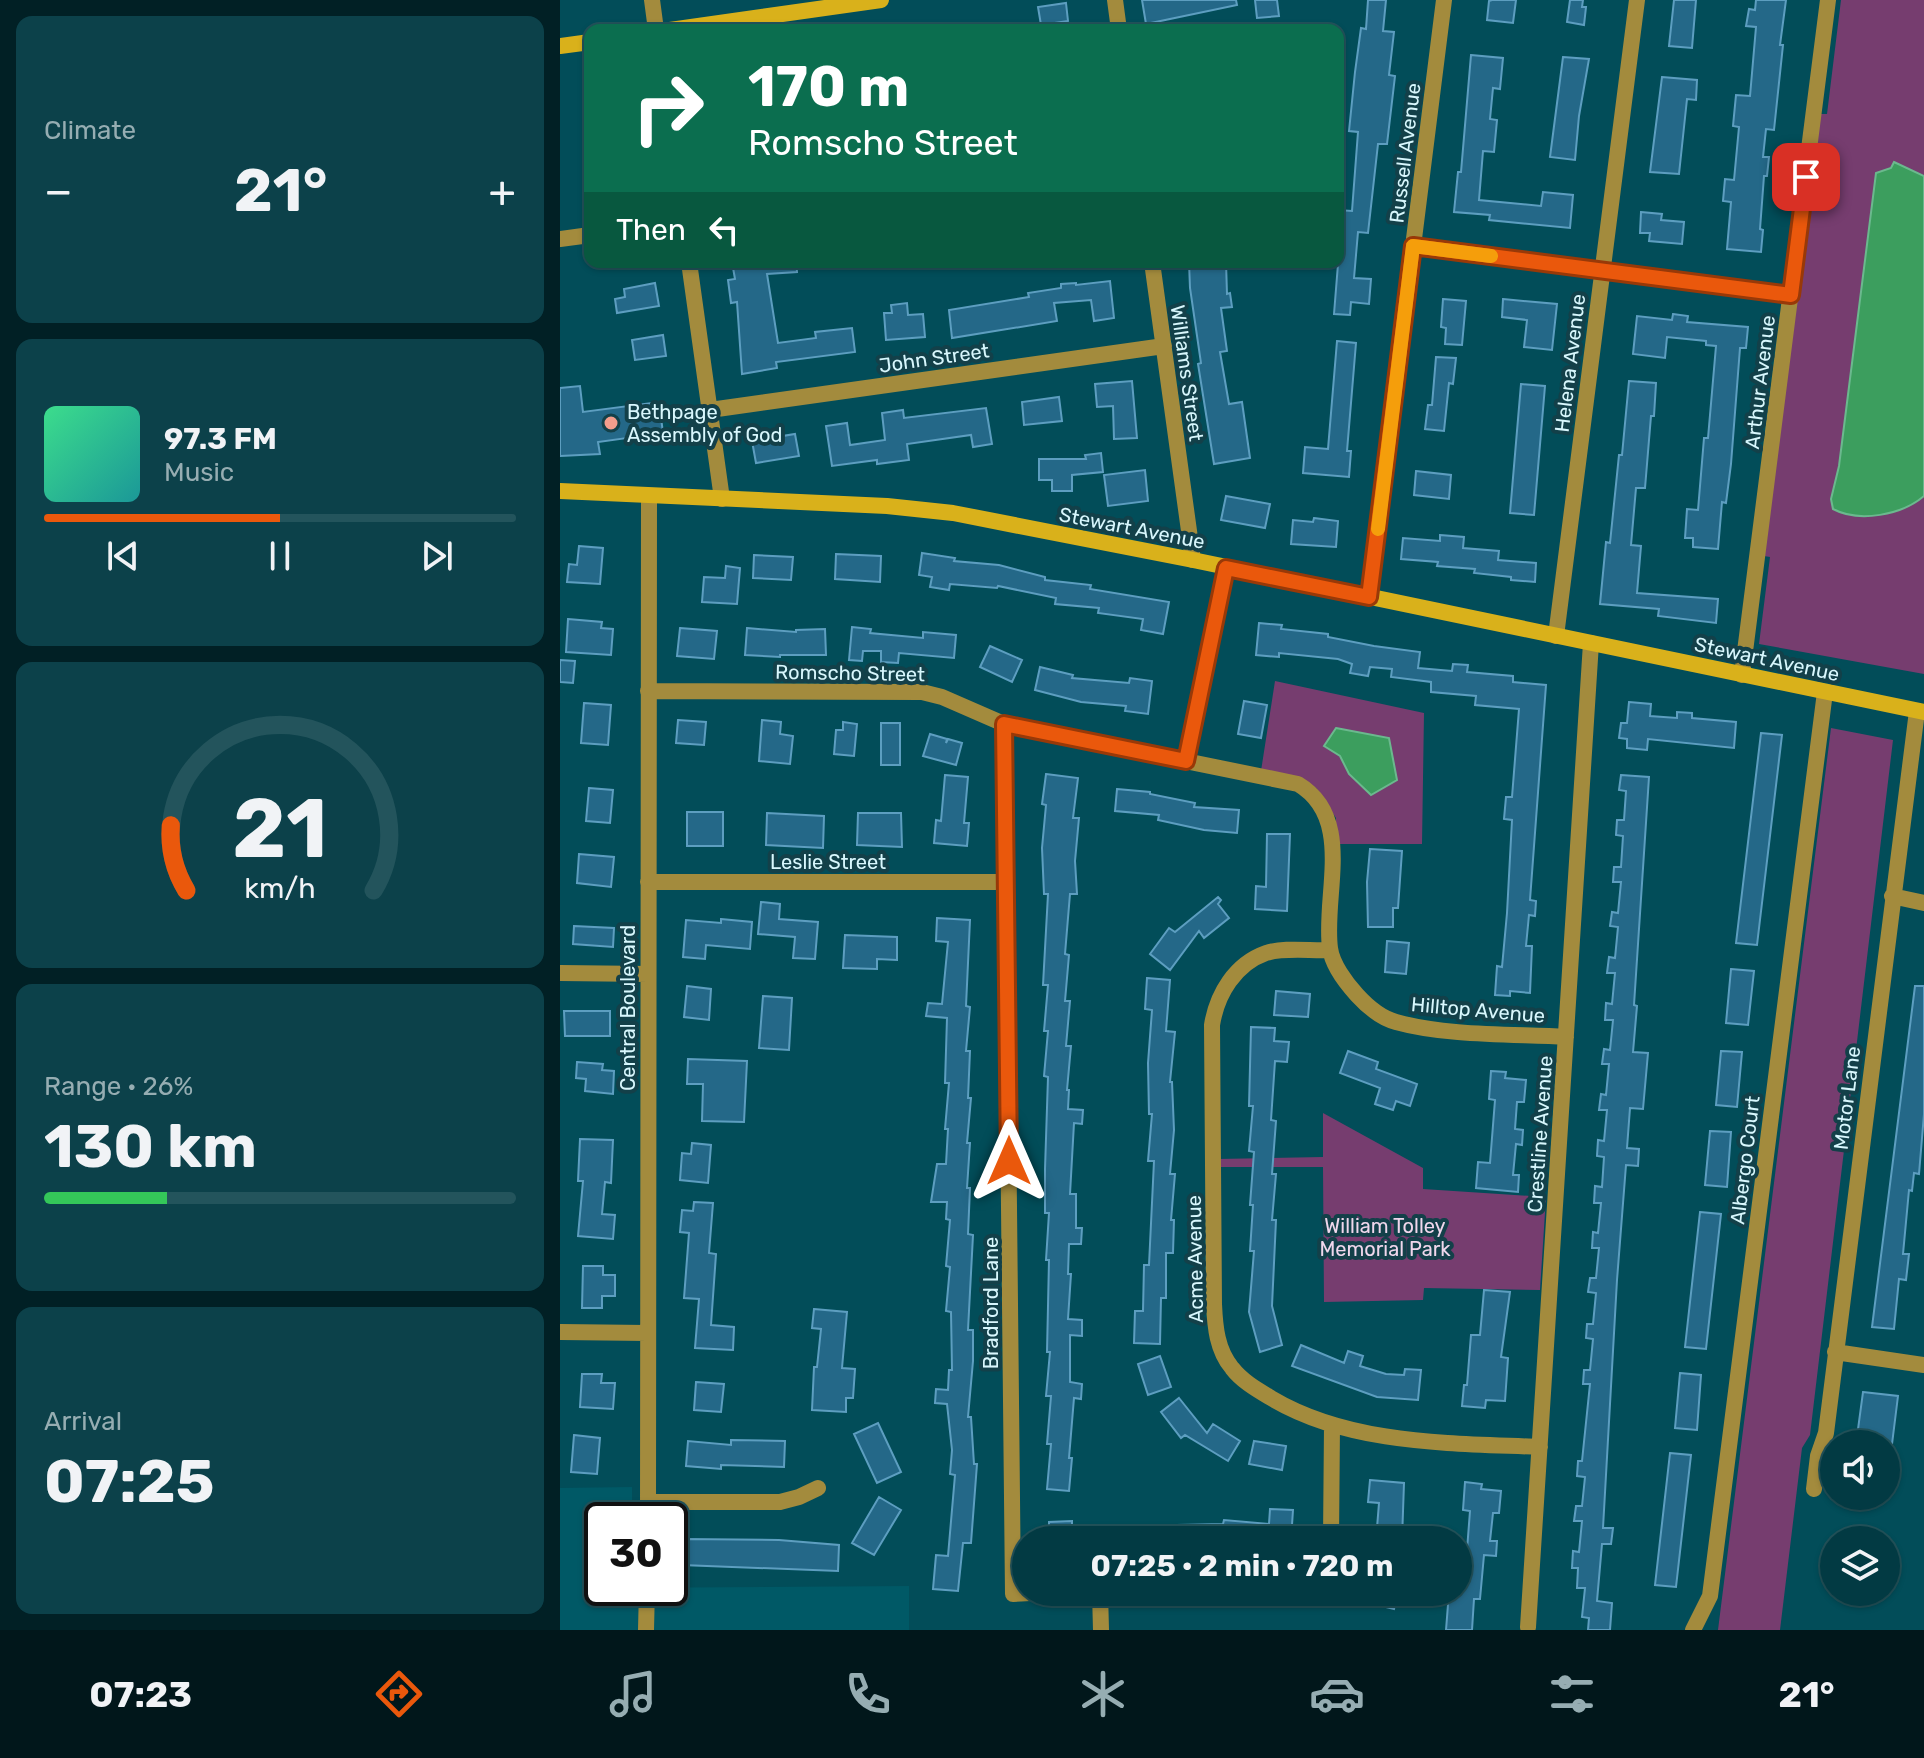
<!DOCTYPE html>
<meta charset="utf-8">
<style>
body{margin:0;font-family:Rubik,sans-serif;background:#0c414a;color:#f1f3f6;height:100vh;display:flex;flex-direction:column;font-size:30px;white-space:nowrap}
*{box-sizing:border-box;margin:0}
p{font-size:26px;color:#96adb2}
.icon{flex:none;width:44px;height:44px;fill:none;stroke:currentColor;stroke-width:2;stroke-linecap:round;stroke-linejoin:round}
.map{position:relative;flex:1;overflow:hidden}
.details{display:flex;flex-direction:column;gap:16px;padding:16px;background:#012025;width:560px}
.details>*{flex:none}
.guide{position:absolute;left:24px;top:24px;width:760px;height:244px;border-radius:16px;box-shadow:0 2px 6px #0004,0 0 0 2px #23545c;background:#0b6e4f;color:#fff;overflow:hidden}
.tools{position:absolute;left:1260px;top:1430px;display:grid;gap:16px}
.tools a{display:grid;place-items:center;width:80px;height:80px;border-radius:50%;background:#023a43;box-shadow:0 2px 6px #0004,0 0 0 2px #23545c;font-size:40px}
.speed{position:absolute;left:24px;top:1502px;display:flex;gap:16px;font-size:40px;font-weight:700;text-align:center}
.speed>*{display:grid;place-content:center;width:104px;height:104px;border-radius:50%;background:#023a43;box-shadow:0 2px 6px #0004,0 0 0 2px #23545c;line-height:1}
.speed .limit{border:4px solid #111;border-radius:12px;background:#fff;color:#111}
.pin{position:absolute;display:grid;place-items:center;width:68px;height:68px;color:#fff;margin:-34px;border-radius:16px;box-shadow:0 4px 12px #0006}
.me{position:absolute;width:88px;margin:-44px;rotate:0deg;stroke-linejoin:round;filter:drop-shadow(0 0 6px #0008)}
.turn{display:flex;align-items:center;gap:28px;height:168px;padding:0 32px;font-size:36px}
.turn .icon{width:104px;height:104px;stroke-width:2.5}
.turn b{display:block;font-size:56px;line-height:68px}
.then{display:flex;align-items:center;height:76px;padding:0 32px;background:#0003;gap:16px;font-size:30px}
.big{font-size:60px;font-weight:700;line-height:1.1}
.details .tile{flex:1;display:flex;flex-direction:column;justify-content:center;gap:12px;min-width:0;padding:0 28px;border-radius:16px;background:#0c414a}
.details .dial{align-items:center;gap:0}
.dial svg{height:208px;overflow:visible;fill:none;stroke:#23545c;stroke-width:7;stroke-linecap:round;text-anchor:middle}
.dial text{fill:#f1f3f6;stroke:none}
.song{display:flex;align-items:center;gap:24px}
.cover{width:96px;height:96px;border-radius:12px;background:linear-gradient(135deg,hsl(150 70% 55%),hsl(180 70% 35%))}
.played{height:8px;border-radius:4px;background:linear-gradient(90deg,#ea580c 50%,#23545c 50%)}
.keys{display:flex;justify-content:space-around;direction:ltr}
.heat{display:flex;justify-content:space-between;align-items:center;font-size:44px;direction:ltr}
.charge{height:12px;border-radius:6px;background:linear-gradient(90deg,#34c759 26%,#23545c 0)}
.trip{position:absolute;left:452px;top:1526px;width:460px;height:80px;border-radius:40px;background:#023a43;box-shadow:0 2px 6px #0004,0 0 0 2px #23545c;font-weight:700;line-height:80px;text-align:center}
.dock{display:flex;height:128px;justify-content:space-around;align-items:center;background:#01171b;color:#96adb2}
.dock .icon{width:56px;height:56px}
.dock .on{color:#ea580c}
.dock b{font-size:36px;color:#f1f3f6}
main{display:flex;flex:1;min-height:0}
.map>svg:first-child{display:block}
</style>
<main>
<section class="details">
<div class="tile"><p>Climate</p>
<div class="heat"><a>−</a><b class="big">21°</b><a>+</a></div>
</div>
<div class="tile">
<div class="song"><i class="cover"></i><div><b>97.3 FM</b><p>Music</p></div></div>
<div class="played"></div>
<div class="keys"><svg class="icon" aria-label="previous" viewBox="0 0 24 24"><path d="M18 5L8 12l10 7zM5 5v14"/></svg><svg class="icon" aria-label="pause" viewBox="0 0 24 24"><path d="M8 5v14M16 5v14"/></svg><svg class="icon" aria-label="next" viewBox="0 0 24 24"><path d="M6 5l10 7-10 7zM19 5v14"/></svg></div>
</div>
<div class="tile dial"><svg viewBox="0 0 100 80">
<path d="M14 69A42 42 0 1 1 86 69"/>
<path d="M14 69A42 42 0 0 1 8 44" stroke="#ea580c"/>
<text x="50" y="56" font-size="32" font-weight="700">21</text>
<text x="50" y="72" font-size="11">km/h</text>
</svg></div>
<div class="tile"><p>Range · 26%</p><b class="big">130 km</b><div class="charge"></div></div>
<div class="tile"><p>Arrival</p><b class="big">07:25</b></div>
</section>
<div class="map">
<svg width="1364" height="1630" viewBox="0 0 1364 1630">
<rect width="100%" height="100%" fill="#024d59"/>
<path fill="#005966" d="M72,1487V1520H42V1588L349,1586V1630H0V1488Z"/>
<path fill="#763d6f" d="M1281,0H1364V674L1199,644L1210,557L1204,556L1257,114H1267Z
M715,681L864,713L862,844H776V818L756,788L738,777L701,771Z
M1271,728L1333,740L1250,1435L1242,1448L1220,1630H1158Z
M763,1113L863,1168V1189L986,1197L980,1290L864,1288L863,1300L764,1302L763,1167H657V1159L763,1157Z"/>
<path fill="#3c9e5e" stroke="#6bb98e" stroke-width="2" d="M1334,162L1364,176V496C1342,515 1299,523 1273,509L1271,499L1279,466L1316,173L1331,168Z
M776,728L829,738L837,780L811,795L789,774L780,756L764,746Z"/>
<path fill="#246888" stroke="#5d9ec0" stroke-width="2" d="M582,0H676L677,5L586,24Z
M695,0H717L719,16L697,18Z
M808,0H826L823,31L834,32L829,75L835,76L827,144H818L808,233L798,232L794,278L811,279L809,304L791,302L790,315L774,314L778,264V210L792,211L798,132L789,131L795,72L801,28L806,29Z
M932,0H956L953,23L927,20L929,1Z
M1010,0H1023L1022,7H1026L1024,25L1007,22Z
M1114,0H1136L1132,48L1109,46Z
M1196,0H1226L1220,45H1223L1214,130L1206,129L1203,157H1209L1207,176H1204L1200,229L1203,230L1201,252L1167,249L1171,202L1163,201L1165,179L1174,180L1179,127L1173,126L1176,95L1190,96L1196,27L1186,26L1189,9L1195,10Z
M506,3L508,21L481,25L478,7Z
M911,55L943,58L940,89L933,88L930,119L937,120L934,152L923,151L919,200L981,206L983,192L1013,195L1010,228L929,220L930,215L894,212L898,172H901Z
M1003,57L1029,59L1019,116L1015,160L990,157Z
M1102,77L1137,80L1136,100L1127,99L1119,174L1090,172Z
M1081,212L1102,214L1101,220L1124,222L1122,244L1089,241L1090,233H1080Z
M172,262H236L237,272L207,274L218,343L256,338L255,332L292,328L295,352L216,362L217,368L182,374L177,302L171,303L168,280L175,279Z
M629,262H666L667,294L670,293L672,307L661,308L667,351L660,352L669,404L682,402L690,458L654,464L638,364L641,363L630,288Z
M550,281L554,318L534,321L531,300L494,303L497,321L392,338L389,310L469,297L468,293L501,288V284L516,283V285Z
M95,283L99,306L57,313L55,299L65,297L64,289Z
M883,299L906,301L902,345L885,344L886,328L881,327Z
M943,299L997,304L992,350L964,347L967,320L942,317Z
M347,303L348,315L363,314L365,337L326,340L324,313H332L331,305Z
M1113,314L1128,316L1127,322L1188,327L1186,348H1180L1171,464L1166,503L1162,502L1158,549L1133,547V538H1125L1127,509L1138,510L1144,438H1148L1156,346L1146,345V341L1107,337L1105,358L1073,354L1077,316L1112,320Z
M103,335L106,356L75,360L72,340Z
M777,341L796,343L787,451H791L789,477L743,473L745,447L768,449Z
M876,357L896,358L893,384L889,383L884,431L865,429L868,405H872Z
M572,381L577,438L554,439L553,406L537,407L535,384Z
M1069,381L1096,383L1094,416H1091L1085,488H1076L1071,545L1081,546L1077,593L1158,599L1156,623L1098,616L1099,609L1040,604L1046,542L1050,543L1059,455H1062Z
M961,384L985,386L974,515L950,513Z
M20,386L23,412L99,402L103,433L38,442L40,454L0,456V388Z
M499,397L502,421L464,425L462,402Z
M426,408L432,444L413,447L411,435L347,444L349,460L317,464V460L272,466L266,426L287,423L290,445L325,440L322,413L343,410L344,418Z
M235,434L239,456L196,463L192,441Z
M541,453L543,472L512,475V491H492V480H479V459H526L525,455Z
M585,470L588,501L548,506L544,475Z
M856,471L891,475L889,499L854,495Z
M666,496L710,504L705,528L661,520Z
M754,518L778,521L776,547L731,544L733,520L753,522Z
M880,535L904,537L903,548L939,551L938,560L976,563L975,582L951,580V577L914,573L915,569L877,566L878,562L841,559L843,538L880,541Z
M19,546L43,548L40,584L7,582L9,564L17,565Z
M362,553L395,558L394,561L439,565L485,577V580L531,585L530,589L609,602L603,634L581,630L583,619L538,613L539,608L495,604L496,598L438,586L437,588L390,584L389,590L370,587L372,577L359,575Z
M276,554L321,556L320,582L275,579Z
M194,555L233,557L231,580L193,578Z
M166,566L180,568L177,604L142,602L144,577L165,578Z
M8,619L42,622L41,628L53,629L51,655L6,652Z
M699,623L722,625L721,629L768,634V637L814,646L860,652L858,668L892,671L893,664L908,665L907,672L953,676V682L986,685L970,900L976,901L975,916L969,915L966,946H972L970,993L950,991V996L935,995L937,966L942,967L947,913L952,820L944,819L946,797H952L959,709L915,705L916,696L871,692V682L831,677L832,669L810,667L808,676L790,673L792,664L778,659L719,653V657L696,655Z
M292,627L311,629L310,633L363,638V632L396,635L394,658L339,653L338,663L321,662V651H303L302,661L289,660Z
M120,628L157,631L154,659L117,656Z
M187,628L236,632V630L265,629L266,655H220V657L185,655Z
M430,646L462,660L452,682L420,667Z
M0,660L15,661L13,683L0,682Z
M480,667L513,675L512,678L569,683L570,678L592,681L588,714L565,711L566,706L521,702L475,690Z
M684,701L707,705L701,738L678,734Z
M1069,702L1091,704L1090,716L1117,718V712L1132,713V718L1176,722L1174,748L1088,739L1087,750L1067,748V739L1059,738L1061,723H1067Z
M24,703L51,705L48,745L21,743Z
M118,720L146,722L144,745L116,743Z
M202,720L221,722L220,734L233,736L230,764L199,761Z
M283,722L297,724L294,756L274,754L276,730H283Z
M321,723H340V765H321Z
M1201,733L1222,735L1197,945L1176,943Z
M370,734L387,739L386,743L388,739L402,743L396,765L363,756Z
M486,774L518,778L513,818H519L515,861L517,894H510L505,954L509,955L505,1001H510L506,1046H511L507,1090H509L508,1109L523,1110L522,1124L514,1123L510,1194H516V1228H522L521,1244H509L508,1274H511L508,1319L522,1320V1336L510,1335V1382L522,1384L521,1399L514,1398L509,1458H512L509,1491L487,1489L491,1444H487L491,1396H486L490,1352H487L489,1260H486L489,1213H485V1169L488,1077L484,1076L488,1031H484L488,985H483L488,894H484L482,848L486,805L482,804Z
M385,775L408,777L404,823H409L407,846L374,843L376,820L381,821Z
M1061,775L1089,777L1074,1005L1077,1006L1073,1052L1088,1053L1083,1109L1070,1108L1067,1148L1079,1149L1078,1166L1066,1165L1057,1280L1043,1528H1053L1051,1544H1042L1037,1601L1052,1603L1050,1630H1028L1029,1618L1022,1617L1025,1588H1017L1018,1568H1012L1013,1551L1019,1552L1022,1521H1014L1016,1506H1022L1025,1477L1017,1476L1018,1461H1022L1030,1384H1023L1024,1370H1030L1033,1339L1026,1338L1027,1324H1033L1036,1293L1028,1292L1030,1278H1036L1039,1248H1032L1033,1232L1038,1233L1041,1203H1034L1035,1186L1042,1187L1044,1157L1037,1156L1038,1140L1044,1141L1047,1110H1039L1041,1094L1046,1095L1049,1064H1042L1044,1049L1050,1050L1053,1020H1045L1046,1003L1052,1004L1055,973H1047L1049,957L1055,958L1058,927L1050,926L1052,912L1058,913L1061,882H1053L1054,867H1061L1063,836L1056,835L1057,820H1064L1066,791L1059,790Z
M29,788L53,790L50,823L26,821Z
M557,789L590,792V794L635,803L634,807L679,810L677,833L644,830L598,820L599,815L555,811Z
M127,812H163V846H127Z
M207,813L264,816L263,848L206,845Z
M298,813H341L342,847L297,845Z
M707,834H730L727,911L695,909L696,886L706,887Z
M810,849L842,851L838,908H833V927H808L807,882Z
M19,854L54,857L51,887L17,883Z
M658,897L661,900L658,904L669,918L644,938L639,931L610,970L590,954L609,928L615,932Z
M201,902L220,904L219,919L258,922L255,959L233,958L235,937L198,934Z
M377,918L410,920L406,1006L410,1007L406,1051H410L408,1098H411L407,1143H410L407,1188H410L408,1234L413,1235L408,1330H413V1361L408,1417H411L414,1464H417L411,1543H403L398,1591L373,1589L376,1555L388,1556L395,1475L390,1474L392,1450L387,1404L375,1403L376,1389L388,1390L389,1370H392L391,1312L386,1311L390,1267L386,1266L390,1220L386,1219L387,1202H371L377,1164H386L388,1129H385L389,1083H385L387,1018L366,1016L368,1003L382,1004L388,942L376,941Z
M161,919L192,922L190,949L146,945L145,959L123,957L126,920L161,923Z
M14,926L54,928L53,947L13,944Z
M285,935L337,937V960L317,959V969L283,968Z
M827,941L849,943L846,974L825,972Z
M1171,969L1194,971L1188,1025L1166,1023Z
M587,978L610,980L606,1031L615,1032L610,1082H612L614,1130L610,1174H615L611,1220H614L613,1253H606V1298H601L600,1344L574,1343L575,1311H583L584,1265H589L594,1161H588L592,1114H589L588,1063L592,1010L585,1009Z
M127,986L151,989L149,1020L124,1017Z
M1355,986H1364V1114L1359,1174L1354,1173L1352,1191L1349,1190L1343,1254H1349L1346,1280L1339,1279L1334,1329L1312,1327Z
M716,991L750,994L748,1017L714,1015Z
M203,996L232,998L229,1050L199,1048Z
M4,1011H50V1036H5Z
M691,1027L715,1028L714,1041L729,1042L727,1062L715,1061L711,1120L716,1121L712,1174H716L712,1220H716L712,1306L722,1345L700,1352L689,1312L694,1251H690L693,1205H690L694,1152L689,1151L693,1106H689Z
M788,1051L818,1062L816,1069L857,1084L850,1106L836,1101L833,1110L815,1104L820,1088L780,1073Z
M1161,1051L1182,1052L1177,1107L1156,1105Z
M128,1059L187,1061L184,1122L142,1121L143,1084H127Z
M17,1062L43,1064L42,1070L54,1071L53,1094L25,1091L26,1079L16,1078Z
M931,1071L946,1072L945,1078L966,1080L964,1102H957L955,1129L963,1130L962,1145L956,1144L953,1175H959L958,1192L916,1188L918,1162L930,1163L935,1100L929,1099Z
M1150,1131L1171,1132L1167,1187L1145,1185Z
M20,1139L53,1140L51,1183L45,1182L42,1214L55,1215L53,1239L18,1236L23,1181H18Z
M132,1143L151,1145L148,1183L120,1180L122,1153L131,1154Z
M134,1202L153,1203L149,1253L156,1254L151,1325L174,1327L173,1350L135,1348L139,1299L124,1298L129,1233L120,1232L122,1210L133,1211Z
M1140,1212L1161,1214L1146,1349L1125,1347Z
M23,1266H43V1275H55V1296H42V1308H22Z
M924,1290L950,1292L941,1357L948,1358L945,1401L926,1400L925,1408L902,1406L904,1385H907L911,1335H920Z
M254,1309L287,1312L282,1368L295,1369L293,1398H286V1412L252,1410L254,1367H257L261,1329L252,1328Z
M741,1345L784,1363L788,1351L803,1356L800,1366L826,1374L844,1375L845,1369L861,1370L858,1400L817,1397L732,1366Z
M600,1356L611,1387L588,1395L578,1364Z
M1120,1373L1141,1375L1137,1430L1115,1428Z
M22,1374H42L41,1383H55L53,1409L20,1407Z
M136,1382L164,1384L161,1412L134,1410Z
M1303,1392L1338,1396L1332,1444H1296Z
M619,1398L647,1433L653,1424L680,1441L668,1461L625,1435L621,1438L601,1412Z
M318,1423L341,1472L317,1483L294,1434Z
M14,1435L40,1438L37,1474L11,1472Z
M171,1440L225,1441L224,1467L161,1465V1469L126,1466L128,1441L171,1445Z
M694,1441L726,1446L722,1470L689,1464Z
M1110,1453L1131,1455L1116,1587L1095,1585Z
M810,1480L844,1483L842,1540H816L819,1503L808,1502Z
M905,1482L922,1484L921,1489L941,1491L939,1513H933L930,1541H937L936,1556L924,1555L920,1599H914L912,1630H886L889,1592H898V1562L906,1563L910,1511L903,1510Z
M319,1497L341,1510L314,1555L292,1543Z
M710,1509L733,1510L731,1540H571V1526L663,1524L664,1520L709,1524Z
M512,1521V1526L563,1530V1540H489V1522Z
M122,1539L219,1540L279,1545L278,1571L122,1565Z
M813,1592H838L834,1609L810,1603Z"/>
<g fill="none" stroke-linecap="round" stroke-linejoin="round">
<path stroke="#a38b3d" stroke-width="16" d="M92,0L96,30
M555,0L559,30
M0,239L30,235
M853,246L1231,295
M129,262L162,499
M592,262L633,560
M150,410L604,346
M809,597L884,0
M996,636L1077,0
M1182,675L1268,0
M88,691L362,692L382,697L444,724L738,784C795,818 763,895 770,948C772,964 786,983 797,995C807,1006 821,1018 836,1022C886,1036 954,1034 1006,1037
M444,724L453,1594L492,1592
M626,761L666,568
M88,882H447
M1332,896L1364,903
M770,950C751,951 724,947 706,953C675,964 657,994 652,1025L654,1304C655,1327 657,1350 672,1368C682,1381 696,1389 711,1398C790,1445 890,1443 980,1447
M0,973L88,974
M0,1332L87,1333
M1275,1352L1364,1365
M1254,1489L1258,1456L1266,1433L1357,711
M88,1502H220L239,1497L258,1488
M88,1520L89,496
M771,1540L772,1425
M540,1592L541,1630
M968,1627L1031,643
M86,1630L87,1588
M1133,1630L1150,1596L1265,692"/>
<path stroke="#d9b11b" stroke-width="16" d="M110,30L321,0
M0,46L30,42
M0,491L327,506L393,513L633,560L1364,712"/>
</g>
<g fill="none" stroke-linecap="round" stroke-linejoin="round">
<defs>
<path id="route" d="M449,1161L444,724L626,761L666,568L809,597L853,246L1231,295L1246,177"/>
</defs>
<use href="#route" stroke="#983908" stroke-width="20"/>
<use href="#route" stroke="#ea580c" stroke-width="14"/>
<path stroke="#f59e0b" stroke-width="14" d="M818,529L853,246L931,256"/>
</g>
<circle fill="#f49d8c" stroke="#134049" stroke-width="3" cx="51" cy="423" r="8"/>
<g text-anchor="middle" stroke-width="8" stroke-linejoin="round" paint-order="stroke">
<g font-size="20" fill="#d8f7fd" stroke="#134049">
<text transform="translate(845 153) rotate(-83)" y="7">Russell Avenue</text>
<text transform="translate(374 358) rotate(-8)" y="7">John Street</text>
<text transform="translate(1010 363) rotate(-83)" y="7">Helena Avenue</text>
<text transform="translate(627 373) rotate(82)" y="7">Williams Street</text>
<text transform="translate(1200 382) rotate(-83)" y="7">Arthur Avenue</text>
<text transform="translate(572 528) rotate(11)" y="7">Stewart Avenue</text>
<text transform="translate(1207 659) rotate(12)" y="7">Stewart Avenue</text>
<text transform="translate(290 673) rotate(1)" y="7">Romscho Street</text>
<text x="268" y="869">Leslie Street</text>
<text transform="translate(68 1008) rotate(-90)" y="7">Central Boulevard</text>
<text transform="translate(918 1010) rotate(5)" y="7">Hilltop Avenue</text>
<text transform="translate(1287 1098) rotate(-83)" y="7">Motor Lane</text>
<text transform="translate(980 1134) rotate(-86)" y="7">Crestline Avenue</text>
<text transform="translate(1185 1160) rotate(-83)" y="7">Albergo Court</text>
<text transform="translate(635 1259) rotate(-91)" y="7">Acme Avenue</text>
<text transform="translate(431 1303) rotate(-90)" y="7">Bradford Lane</text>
</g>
<g font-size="20" fill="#d8f7fd" stroke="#134049" text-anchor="start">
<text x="67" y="419">Bethpage<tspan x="67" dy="23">Assembly of God</tspan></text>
</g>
<g font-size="20" fill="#f0d7ec" stroke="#134049">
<text x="825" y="1233">William Tolley<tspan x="825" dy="23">Memorial Park</tspan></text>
</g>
</g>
</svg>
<div class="tools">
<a><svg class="icon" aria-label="sound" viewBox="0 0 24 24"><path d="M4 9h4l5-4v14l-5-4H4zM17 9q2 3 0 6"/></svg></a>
<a><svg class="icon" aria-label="layers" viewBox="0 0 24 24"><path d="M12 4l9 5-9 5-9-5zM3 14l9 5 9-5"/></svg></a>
</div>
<div class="speed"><div class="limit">30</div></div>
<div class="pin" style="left:1246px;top:177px;background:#d93025"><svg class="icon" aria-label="arrive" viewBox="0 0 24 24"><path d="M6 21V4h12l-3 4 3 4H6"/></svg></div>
<svg class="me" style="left:449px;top:1161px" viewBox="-20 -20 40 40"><path d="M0-17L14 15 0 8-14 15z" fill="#ea580c" stroke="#fff" stroke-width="4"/></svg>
<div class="trip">07:25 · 2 min · 720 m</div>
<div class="guide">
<div class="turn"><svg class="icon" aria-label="right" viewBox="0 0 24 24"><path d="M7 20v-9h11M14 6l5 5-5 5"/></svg><div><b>170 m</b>Romscho Street</div></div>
<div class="then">Then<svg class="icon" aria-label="left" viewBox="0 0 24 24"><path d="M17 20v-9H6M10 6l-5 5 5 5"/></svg></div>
</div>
</div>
</main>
<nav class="dock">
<b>07:23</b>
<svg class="icon on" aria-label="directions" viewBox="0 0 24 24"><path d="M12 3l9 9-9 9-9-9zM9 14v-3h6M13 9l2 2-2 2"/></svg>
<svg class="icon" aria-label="music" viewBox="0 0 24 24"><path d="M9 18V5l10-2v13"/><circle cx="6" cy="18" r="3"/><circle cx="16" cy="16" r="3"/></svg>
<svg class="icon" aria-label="phone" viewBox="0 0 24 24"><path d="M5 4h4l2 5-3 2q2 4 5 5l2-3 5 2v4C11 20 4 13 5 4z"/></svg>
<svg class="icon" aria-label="climate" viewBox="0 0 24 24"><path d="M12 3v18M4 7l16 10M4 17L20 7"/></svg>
<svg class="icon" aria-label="car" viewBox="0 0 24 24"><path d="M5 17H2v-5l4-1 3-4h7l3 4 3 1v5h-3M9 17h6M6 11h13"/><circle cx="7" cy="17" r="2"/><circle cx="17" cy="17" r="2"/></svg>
<svg class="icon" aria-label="filters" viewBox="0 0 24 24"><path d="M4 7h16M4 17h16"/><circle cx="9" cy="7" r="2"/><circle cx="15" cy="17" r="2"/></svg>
<b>21°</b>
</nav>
